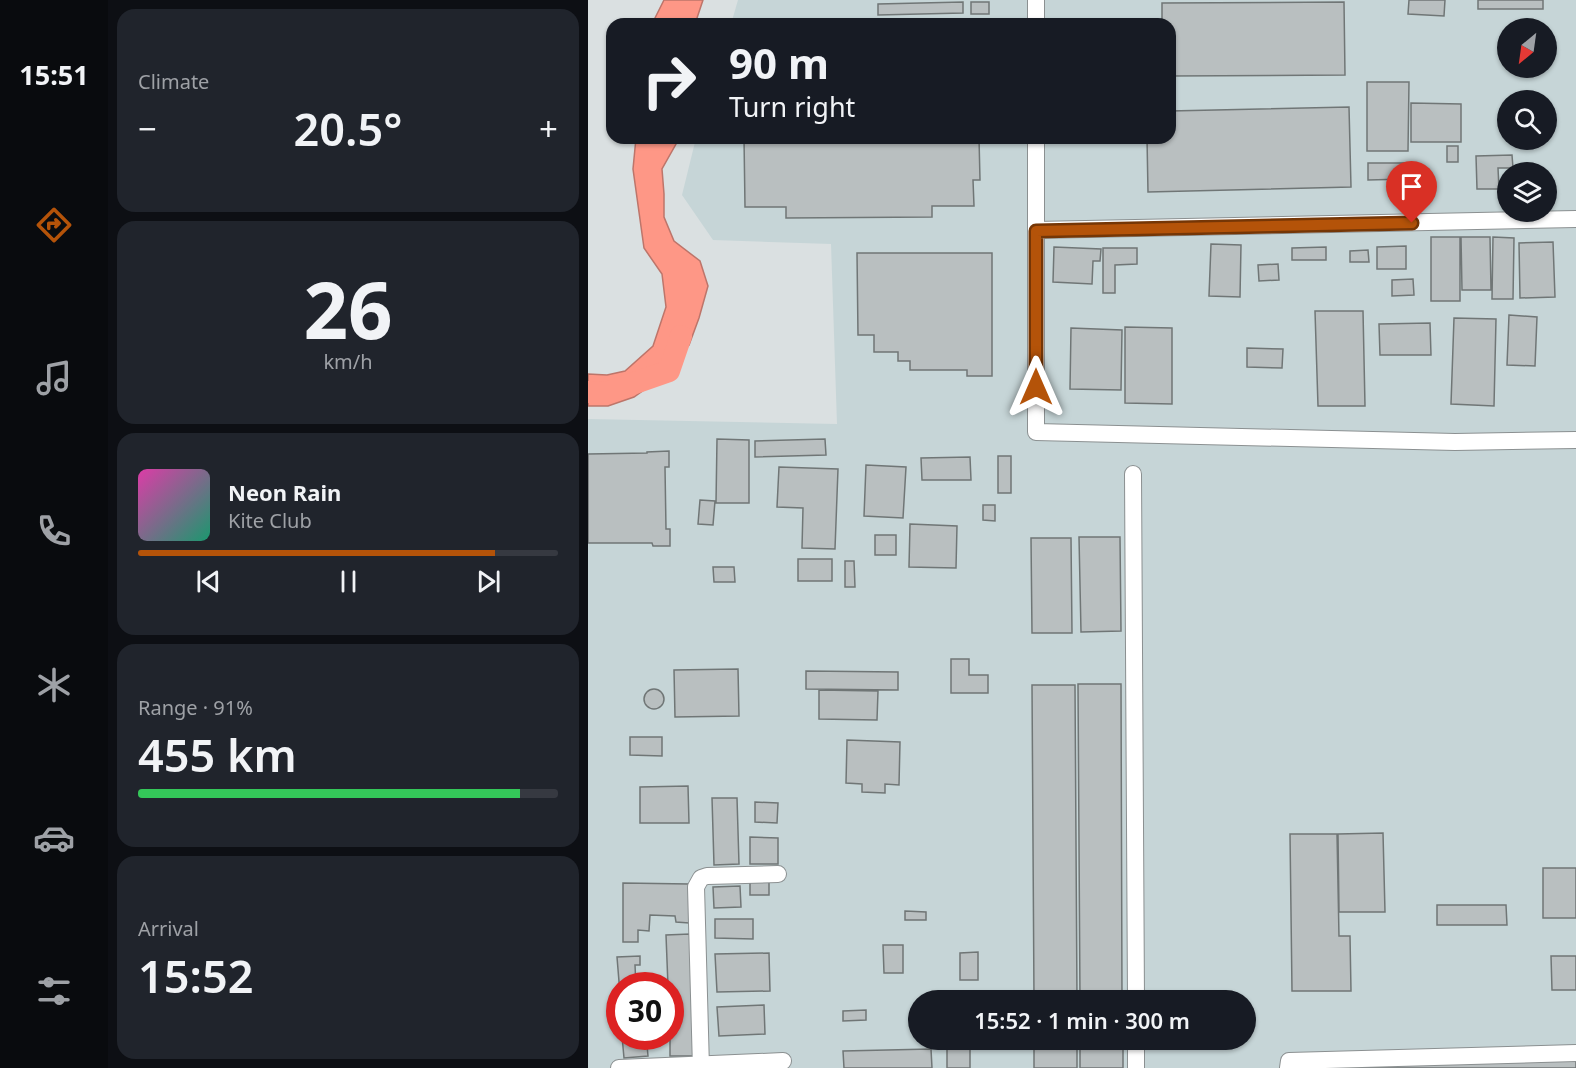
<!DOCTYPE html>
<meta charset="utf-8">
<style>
body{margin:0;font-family:"Noto Sans",sans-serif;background:#20242c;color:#f1f3f6;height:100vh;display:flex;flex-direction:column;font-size:22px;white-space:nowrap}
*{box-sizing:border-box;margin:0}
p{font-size:20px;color:#9ea1a6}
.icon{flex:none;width:33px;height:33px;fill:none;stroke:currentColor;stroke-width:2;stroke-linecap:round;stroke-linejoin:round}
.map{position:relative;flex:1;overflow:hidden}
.side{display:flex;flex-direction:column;gap:9px;padding:9px;background:#0d0f14;width:480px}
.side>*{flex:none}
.guide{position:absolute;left:18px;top:18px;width:570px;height:126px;border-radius:18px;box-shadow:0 2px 4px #0004;background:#171b24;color:#f1f3f6;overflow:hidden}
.needle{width:39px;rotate:209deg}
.buttons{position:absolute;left:909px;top:18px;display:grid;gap:12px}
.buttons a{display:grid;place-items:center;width:60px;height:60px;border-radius:50%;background:#171b24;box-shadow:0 2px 4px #0004;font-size:30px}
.speed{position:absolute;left:18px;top:972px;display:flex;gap:12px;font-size:30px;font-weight:700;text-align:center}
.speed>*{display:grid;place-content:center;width:78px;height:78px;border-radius:50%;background:#171b24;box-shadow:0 2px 4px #0004;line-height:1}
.speed .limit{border:9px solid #d22;background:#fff;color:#111}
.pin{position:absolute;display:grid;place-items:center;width:51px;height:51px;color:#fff;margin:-62px -26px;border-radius:50% 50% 50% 0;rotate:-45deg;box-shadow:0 0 6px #0007}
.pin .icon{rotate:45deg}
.me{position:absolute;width:66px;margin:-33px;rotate:0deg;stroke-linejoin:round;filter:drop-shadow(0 0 4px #0008)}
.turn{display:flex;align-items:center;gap:21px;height:126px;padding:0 24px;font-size:27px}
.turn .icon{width:78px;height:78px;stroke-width:2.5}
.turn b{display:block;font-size:42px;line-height:51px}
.big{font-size:45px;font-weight:600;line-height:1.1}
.side .card{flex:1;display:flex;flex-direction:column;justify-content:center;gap:9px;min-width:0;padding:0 21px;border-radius:18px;background:#20242c}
.side .dial{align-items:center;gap:0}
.dial b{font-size:78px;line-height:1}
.song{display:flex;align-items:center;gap:18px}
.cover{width:72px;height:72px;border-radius:9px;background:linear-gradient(135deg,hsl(320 70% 55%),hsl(160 70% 35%))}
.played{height:6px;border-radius:3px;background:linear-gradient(90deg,#b45309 85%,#363941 85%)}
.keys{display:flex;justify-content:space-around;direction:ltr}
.heat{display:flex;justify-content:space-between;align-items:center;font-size:33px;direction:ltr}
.charge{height:9px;border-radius:4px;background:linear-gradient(90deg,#34c759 91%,#363941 0)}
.trip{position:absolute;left:320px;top:990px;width:348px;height:60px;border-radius:30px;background:#171b24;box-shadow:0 2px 4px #0004;font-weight:600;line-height:60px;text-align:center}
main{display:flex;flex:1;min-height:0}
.tabs{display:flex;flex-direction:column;width:108px;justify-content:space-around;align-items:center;background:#090b0e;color:#9ea1a6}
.tabs .icon{width:42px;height:42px}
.tabs .current{color:#b45309}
.tabs b{font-size:27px;color:#f1f3f6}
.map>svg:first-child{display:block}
</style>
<main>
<nav class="tabs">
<b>15:51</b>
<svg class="icon current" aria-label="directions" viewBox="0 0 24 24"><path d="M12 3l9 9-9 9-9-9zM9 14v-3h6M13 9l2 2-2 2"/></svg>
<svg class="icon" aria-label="music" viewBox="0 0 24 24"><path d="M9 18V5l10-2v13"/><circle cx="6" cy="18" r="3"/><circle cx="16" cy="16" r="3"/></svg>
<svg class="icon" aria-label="phone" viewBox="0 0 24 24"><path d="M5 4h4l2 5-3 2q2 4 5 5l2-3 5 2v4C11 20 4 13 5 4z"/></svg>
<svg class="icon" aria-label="climate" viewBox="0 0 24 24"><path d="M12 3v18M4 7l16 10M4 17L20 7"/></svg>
<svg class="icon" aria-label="car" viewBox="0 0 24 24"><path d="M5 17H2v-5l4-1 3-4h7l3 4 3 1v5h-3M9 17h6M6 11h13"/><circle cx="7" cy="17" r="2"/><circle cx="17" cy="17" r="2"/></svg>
<svg class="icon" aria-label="filters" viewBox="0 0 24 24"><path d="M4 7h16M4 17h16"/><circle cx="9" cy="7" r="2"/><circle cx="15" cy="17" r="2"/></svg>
</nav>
<section class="side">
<div class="card"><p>Climate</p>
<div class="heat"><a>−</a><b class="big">20.5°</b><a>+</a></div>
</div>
<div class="card dial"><b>26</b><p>km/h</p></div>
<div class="card">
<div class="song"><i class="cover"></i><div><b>Neon Rain</b><p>Kite Club</p></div></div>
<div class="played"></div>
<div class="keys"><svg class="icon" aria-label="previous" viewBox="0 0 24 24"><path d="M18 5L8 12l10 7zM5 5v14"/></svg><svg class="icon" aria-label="pause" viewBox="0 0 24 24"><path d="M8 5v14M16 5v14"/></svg><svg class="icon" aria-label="next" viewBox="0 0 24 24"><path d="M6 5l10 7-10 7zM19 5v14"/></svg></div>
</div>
<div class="card"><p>Range · 91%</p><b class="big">455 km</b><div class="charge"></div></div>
<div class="card"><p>Arrival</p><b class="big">15:52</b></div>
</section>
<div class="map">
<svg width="988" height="1068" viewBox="0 0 988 1068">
<rect width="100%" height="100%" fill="#dae0e1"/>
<path fill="#c6d5d7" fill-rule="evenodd" d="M150,0H988V1068H0V419L249,424L243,244L125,240L94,195L108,138H582V24H143ZM920,28H958V68H920ZM920,100H958V140H920ZM920,172H958V212H920ZM32,986H82V1036H32ZM330,1000H657V1040H330Z"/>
<path fill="#fe9786" stroke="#bd756a" stroke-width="1.5" d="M76,0H115L107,24H64Z
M48,138H88V144L74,169L76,194V217L86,241L112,261L120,286L111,318L101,345L70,380L46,397L20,406H0V374L19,375L37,371L65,346L78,307L74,274L56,248L45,169Z"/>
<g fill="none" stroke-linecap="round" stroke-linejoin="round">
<path stroke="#fe9786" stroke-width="22" d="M0,392L18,393L81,371L93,336"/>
</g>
<path fill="#b9bfc0" stroke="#707676" stroke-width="1.5" d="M821,0H857L856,16L820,14Z
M890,0H955V9H890Z
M375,2V13L290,15V4Z
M383,2H401V14H383Z
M756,2L757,75L582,76V24H574V3Z
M779,82H821L820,151H779Z
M823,103L873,104V142H823Z
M761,107L763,187L560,192L559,138H582V111Z
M156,138H391L392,180H385L386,206H344V217L198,218V207H157Z
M859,146H870V162H859Z
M924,155L925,168H910L911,189H889L888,156Z
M780,163H818V179L780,180Z
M843,237H872V301H843Z
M873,237H902L903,290H874Z
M905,237L926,238L925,299H904Z
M965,242L967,297L932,298L931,243Z
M623,244L653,245L652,297L621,296Z
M818,246V269H789V247Z
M466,247L513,249L512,261H505L504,284L465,282Z
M738,247V260H704V248Z
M515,248H549V264L527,265V293H515Z
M780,250L781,262H762V251Z
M269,253H404V376H379V370H322V361H310V352H286V335H270Z
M690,264L691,280L671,281L670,265Z
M825,279L826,295L804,296V280Z
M727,311H775L777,406H730Z
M921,315L949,317L947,366L919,365Z
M866,318L908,319L906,406L863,404Z
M842,323L843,355H792L791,324Z
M537,327L584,328V404L537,403Z
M483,328L534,330L533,390L482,389Z
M659,348L695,349L694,368L659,367Z
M129,439L161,440V503H128Z
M237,439L238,455L167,457V441Z
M81,451V467H77L78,529H82V546H65L64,543H0V454L59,453V452Z
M410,456H423V493H410Z
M382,457L383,480H334L333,458Z
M278,465L318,467L315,518L276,516Z
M191,467L250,469L247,549L214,548L215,508L189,507Z
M112,500L127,501L125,525L110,524Z
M395,505H407V521L395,520Z
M322,524L369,526L368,568L321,567Z
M287,535H308V555H287Z
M491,537H532L533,631L493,632Z
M443,538H483L484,633H444Z
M210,559H244V581H210Z
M257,561H266L267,587H257Z
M125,567H146L147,582H126Z
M363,659H381V675H400V693H363Z
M150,669L151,716L87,717L86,670Z
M218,671L310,672V690L218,689Z
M490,684H533L534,1000H492Z
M444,685H487L489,1000H446Z
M56 699a10 10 0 1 1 20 0a10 10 0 1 1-20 0Z
M231,690L290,691L289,720L231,719Z
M42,737H74V756L42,755Z
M259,740L312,742L311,785L297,784V793L274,792V784L258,783Z
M100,786L101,823H52V787Z
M124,798H149L151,864L126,865Z
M167,802L190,803L189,823L167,822Z
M795,833L797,912H751L750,834Z
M702,834H749L751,936H762L763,991H704Z
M162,837L190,838V864H162Z
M955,868H988V918H955Z
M162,881H181V895H162Z
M35,883L101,884V923L88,922L87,916L62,915L61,931L50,930V942H35Z
M152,886L153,907L126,908L125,887Z
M849,905H918L919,925H849Z
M317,911L338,912V920H317Z
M127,919H165V939L127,938Z
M102,934L106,1056H82V986H80L78,935Z
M295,945H315V973H296Z
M390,952V980H372V953Z
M181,953L182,991L129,992L127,954Z
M52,956V965H47L48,986H32V994L29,957Z
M963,956H988V990H964Z
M176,1005L177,1034L131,1036L129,1007Z
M278,1010V1020L255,1021V1011Z
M34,1036H52L53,1045H59L60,1056L36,1058Z
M359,1040H382V1068H359Z
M446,1040H489V1068H446Z
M492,1040H535V1068H492Z
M343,1049L344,1068H256L255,1051Z
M988,1061V1068H714V1063Z"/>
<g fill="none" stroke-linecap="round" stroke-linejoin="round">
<defs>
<path id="minor" d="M448,0V24
M448,138V432L867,442L988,440
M448,230L988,219
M545,474L548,1000
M548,1040V1068
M31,1068L195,1061
M113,1068L108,887L113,878L119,876L190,874
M700,1068L701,1061L988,1053"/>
</defs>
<use href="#minor" stroke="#8b9091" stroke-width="18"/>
<use href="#minor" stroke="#fff" stroke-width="16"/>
</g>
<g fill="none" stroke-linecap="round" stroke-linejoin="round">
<defs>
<path id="route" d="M448,387V231L824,223"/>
</defs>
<use href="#route" stroke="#753606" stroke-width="15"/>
<use href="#route" stroke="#b45309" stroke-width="10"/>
</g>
</svg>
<div class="buttons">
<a><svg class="needle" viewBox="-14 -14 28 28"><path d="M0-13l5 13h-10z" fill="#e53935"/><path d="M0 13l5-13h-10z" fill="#9ea1a6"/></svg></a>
<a><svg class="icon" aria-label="search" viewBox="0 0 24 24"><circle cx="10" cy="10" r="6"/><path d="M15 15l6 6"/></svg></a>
<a><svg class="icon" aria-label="layers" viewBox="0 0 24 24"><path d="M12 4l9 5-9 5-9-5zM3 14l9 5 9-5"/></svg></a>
</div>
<div class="speed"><div class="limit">30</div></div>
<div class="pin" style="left:824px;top:223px;background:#d93025"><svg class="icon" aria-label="arrive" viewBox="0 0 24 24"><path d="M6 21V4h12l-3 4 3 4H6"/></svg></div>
<svg class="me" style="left:448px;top:387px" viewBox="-20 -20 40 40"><path d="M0-17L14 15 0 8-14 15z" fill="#b45309" stroke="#fff" stroke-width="4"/></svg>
<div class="trip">15:52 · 1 min · 300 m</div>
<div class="guide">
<div class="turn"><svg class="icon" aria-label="right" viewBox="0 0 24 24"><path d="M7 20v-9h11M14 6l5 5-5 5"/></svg><div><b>90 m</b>Turn right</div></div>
</div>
</div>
</main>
